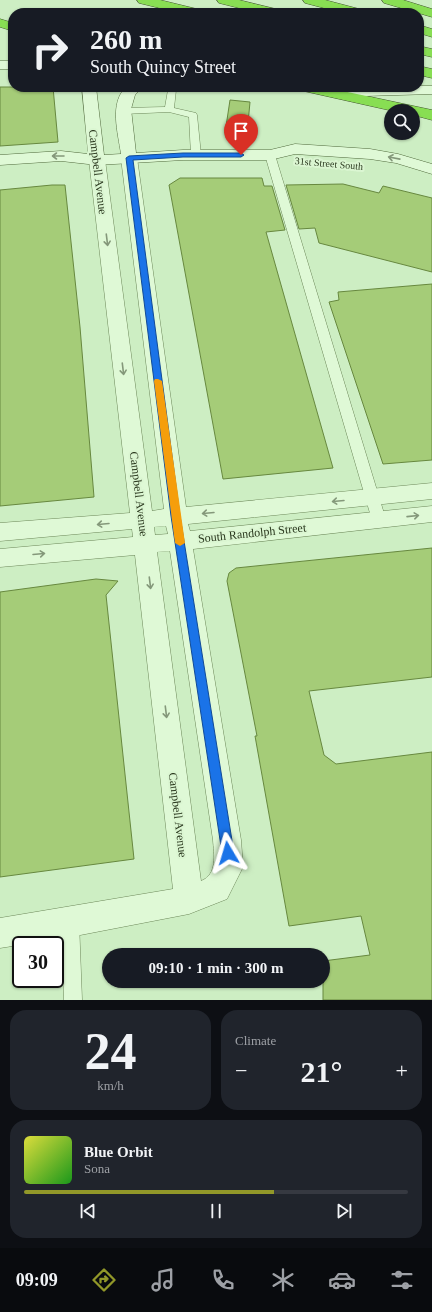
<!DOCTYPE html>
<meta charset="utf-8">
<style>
body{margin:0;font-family:Georgia,serif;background:#20242c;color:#f1f3f6;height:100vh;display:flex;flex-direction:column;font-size:15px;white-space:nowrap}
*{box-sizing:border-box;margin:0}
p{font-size:13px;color:#9ea1a6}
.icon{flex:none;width:22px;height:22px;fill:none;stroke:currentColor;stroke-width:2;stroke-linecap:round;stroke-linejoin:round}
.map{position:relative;height:1000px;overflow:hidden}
.side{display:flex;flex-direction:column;gap:10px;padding:10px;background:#0d0f14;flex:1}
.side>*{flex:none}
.top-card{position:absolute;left:8px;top:8px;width:416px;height:84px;border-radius:16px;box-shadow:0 1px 3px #0004;background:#171b24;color:#f1f3f6;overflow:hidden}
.fabs{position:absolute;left:384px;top:104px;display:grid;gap:8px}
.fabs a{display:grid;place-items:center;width:36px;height:36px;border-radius:50%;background:#171b24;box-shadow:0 1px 3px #0004;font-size:20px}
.speed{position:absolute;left:12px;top:936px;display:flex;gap:8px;font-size:20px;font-weight:700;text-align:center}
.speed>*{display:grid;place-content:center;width:52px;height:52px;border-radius:50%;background:#171b24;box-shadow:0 1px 3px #0004;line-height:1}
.speed .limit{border:2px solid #111;border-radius:6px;background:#fff;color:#111}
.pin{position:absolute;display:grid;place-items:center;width:34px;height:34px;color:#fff;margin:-41px -17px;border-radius:50% 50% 50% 0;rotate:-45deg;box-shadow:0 0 4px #0007}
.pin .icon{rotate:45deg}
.me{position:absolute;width:44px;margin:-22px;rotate:353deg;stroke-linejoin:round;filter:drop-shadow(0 0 3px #0008)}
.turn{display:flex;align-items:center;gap:14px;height:84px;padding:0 16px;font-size:18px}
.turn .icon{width:52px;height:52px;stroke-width:2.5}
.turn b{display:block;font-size:28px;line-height:34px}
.big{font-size:30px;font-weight:600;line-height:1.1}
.side .card{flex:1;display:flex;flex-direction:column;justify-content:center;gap:6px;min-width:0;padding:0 14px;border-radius:16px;background:#20242c}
.side .dial{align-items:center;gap:0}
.dial b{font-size:52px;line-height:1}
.song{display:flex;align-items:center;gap:12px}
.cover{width:48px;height:48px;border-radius:6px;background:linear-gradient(135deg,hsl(60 70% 55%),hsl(120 70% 35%))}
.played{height:4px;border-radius:2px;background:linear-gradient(90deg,#929829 65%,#363941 65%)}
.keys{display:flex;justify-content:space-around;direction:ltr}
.heat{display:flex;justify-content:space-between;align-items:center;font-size:22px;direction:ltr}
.side .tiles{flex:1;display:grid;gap:10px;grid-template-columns:1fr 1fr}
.card:last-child{grid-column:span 2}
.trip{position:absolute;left:102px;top:948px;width:228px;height:40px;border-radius:20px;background:#171b24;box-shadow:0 1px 3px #0004;font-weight:600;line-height:40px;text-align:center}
.tab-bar{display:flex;height:64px;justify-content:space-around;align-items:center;background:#090b0e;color:#9ea1a6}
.tab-bar .icon{width:28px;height:28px}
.tab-bar .selected{color:#929829}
.tab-bar b{font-size:18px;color:#f1f3f6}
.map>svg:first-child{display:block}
</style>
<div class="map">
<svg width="432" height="1000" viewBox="0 0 432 1000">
<rect width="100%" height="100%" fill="#cdeec3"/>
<path fill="#a5cc78" stroke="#67883f" d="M0,87H53L58,142L0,146Z
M230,100L250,102L247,134L225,133Z
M180,178H262L264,186H272L285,230L266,232L333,468L223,479L169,185Z
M343,184L379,193L383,186L432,198V272L319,243L315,228L299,229L286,185Z
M52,185H65L80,327L94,497L0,506V190Z
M432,284V460L383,464L329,302L339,300L338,292Z
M432,548V677L309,691L324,755L336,764L432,752V1000H323V961L370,955L361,916L289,926L255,736H257L227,581L229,573L236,568Z
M96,579L118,581L106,595L134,859L0,877V592Z"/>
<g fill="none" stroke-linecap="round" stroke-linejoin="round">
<defs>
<path id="lane" d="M172,87L176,90L174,108L196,113L197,115L201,155L199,157L196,158L191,155L189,117L169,112L123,114L119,111L123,108L165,107L168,90Z
M270,152L275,155L386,520L384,524L379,525L374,524L372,520L265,155Z
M70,913L76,916L79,922L82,1000H64L61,922L64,916Z"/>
<path id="street" d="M129,153L135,155L137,158L186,507L432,483V499L188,524L190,531L432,506V522L193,549L241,840L243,867L227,899L189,914L70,937L0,948V918L173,889L135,555L0,567V549L133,537L132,529L0,541V523L130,513L89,160L91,157L97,155L103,157L105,160L152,511L164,509L121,158L123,155ZM166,526L168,534L155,535L154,527ZM170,551L213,840C214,855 218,874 201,881L157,552Z"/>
<path id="secondary" d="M0,61H13V69H0Z
M419,86H432V94L364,96L305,91L300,90L298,87Z
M82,87H96L104,155L121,154C118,133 109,103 126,87H142L135,95L131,109L136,153L183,150H270L295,144L370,149L398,154L432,164V174L396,163L370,159L295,154L270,160H183L97,165L61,161L0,165V155L61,151L88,154Z"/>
<path id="highway" d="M137,0H160L201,10L203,13H180L139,3Z
M217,0H239L280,10L282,13H259L219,3Z
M303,0H325L363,10L365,13H343L305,3Z
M382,0H403L432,9V17L384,3Z
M0,19L13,23V31L0,27Z
M419,25L432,29V37L419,33Z
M419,46L432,49V57L419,54Z
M419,66L432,69V78L419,75Z
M297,87H324L432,110V120L413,115V111H393L299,90Z"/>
</defs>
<use href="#lane" stroke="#6d885a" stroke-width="1"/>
<use href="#street" stroke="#6d885a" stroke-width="1"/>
<use href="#secondary" stroke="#516a3d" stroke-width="1"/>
<use href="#highway" stroke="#41562e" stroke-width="1"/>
<use href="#lane" fill="#dff9d6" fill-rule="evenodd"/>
<use href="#street" fill="#dff9d6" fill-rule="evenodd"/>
<use href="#secondary" fill="#dff9d6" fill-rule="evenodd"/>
<use href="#highway" fill="#88de53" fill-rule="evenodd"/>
</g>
<defs><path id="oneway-shaft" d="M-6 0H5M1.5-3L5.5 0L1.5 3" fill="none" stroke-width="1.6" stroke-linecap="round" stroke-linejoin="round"/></defs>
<g stroke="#84987a">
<use href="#oneway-shaft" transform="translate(58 156) rotate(180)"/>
<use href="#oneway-shaft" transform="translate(394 158) rotate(-169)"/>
<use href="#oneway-shaft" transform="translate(107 240) rotate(83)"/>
<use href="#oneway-shaft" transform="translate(123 369) rotate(83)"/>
<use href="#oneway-shaft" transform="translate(338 501) rotate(175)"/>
<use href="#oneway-shaft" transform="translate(208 513) rotate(175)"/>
<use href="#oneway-shaft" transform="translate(413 516) rotate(-6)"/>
<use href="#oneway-shaft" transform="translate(103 524) rotate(175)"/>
<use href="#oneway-shaft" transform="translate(39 554) rotate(-5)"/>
<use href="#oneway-shaft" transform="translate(150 583) rotate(83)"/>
<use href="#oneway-shaft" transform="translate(166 712) rotate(83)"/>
</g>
<path fill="#1a73e8" stroke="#114b97" d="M183,153H241L244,155L241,157H183L133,160L180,516L234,853L232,857L228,859L224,857L222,853L171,516L126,158L129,156Z"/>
<path fill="#f59e0b" d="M155,379H158L162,381L185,543L180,546L175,543L154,381Z"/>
<g text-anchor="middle" stroke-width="4" stroke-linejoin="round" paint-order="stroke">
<g font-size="10" fill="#2a381e" stroke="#dbf6d2">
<text transform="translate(329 163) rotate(5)" y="4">31st Street South</text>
</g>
<g font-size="12" fill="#2a381e" stroke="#dbf6d2">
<text transform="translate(98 172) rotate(83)" y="4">Campbell Avenue</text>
<text transform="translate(139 494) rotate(83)" y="4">Campbell Avenue</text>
<text transform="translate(252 533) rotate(-6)" y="4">South Randolph Street</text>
<text transform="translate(178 815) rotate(83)" y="4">Campbell Avenue</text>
</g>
</g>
</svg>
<div class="fabs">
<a><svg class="icon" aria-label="search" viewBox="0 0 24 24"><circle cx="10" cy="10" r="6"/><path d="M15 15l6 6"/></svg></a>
</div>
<div class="speed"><div class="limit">30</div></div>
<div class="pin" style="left:241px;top:155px;background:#d93025"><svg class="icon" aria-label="arrive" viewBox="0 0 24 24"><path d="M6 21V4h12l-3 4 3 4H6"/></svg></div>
<svg class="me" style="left:228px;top:853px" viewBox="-20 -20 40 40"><path d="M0-17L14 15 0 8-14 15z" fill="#1a73e8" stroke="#fff" stroke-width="4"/></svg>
<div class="trip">09:10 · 1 min · 300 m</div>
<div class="top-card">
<div class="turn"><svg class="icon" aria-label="right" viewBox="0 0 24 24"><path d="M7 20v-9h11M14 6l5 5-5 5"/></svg><div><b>260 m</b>South Quincy Street</div></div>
</div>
</div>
<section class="side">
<div class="tiles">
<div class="card dial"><b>24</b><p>km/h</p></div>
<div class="card"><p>Climate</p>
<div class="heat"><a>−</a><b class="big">21°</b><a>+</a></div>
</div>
<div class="card">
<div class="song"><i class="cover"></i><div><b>Blue Orbit</b><p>Sona</p></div></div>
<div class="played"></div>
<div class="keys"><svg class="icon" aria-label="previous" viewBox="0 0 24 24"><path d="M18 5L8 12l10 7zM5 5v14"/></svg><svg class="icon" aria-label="pause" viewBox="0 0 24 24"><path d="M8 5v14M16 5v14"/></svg><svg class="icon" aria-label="next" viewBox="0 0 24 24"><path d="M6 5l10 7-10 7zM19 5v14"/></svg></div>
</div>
</div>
</section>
<nav class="tab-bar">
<b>09:09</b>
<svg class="icon selected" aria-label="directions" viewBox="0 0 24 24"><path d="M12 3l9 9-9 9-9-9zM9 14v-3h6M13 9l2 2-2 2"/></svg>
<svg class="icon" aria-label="music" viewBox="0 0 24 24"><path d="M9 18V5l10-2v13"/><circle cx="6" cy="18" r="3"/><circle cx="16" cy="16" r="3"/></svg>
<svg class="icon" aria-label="phone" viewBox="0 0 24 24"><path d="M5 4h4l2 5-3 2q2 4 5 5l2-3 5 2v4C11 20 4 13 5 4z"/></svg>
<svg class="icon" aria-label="climate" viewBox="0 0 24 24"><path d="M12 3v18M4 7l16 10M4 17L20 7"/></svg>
<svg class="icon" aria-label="car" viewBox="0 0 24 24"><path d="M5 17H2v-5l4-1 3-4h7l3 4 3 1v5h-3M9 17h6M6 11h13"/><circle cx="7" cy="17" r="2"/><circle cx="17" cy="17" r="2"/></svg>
<svg class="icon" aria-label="filters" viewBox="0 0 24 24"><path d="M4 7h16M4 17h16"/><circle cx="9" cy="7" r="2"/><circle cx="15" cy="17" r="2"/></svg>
</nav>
